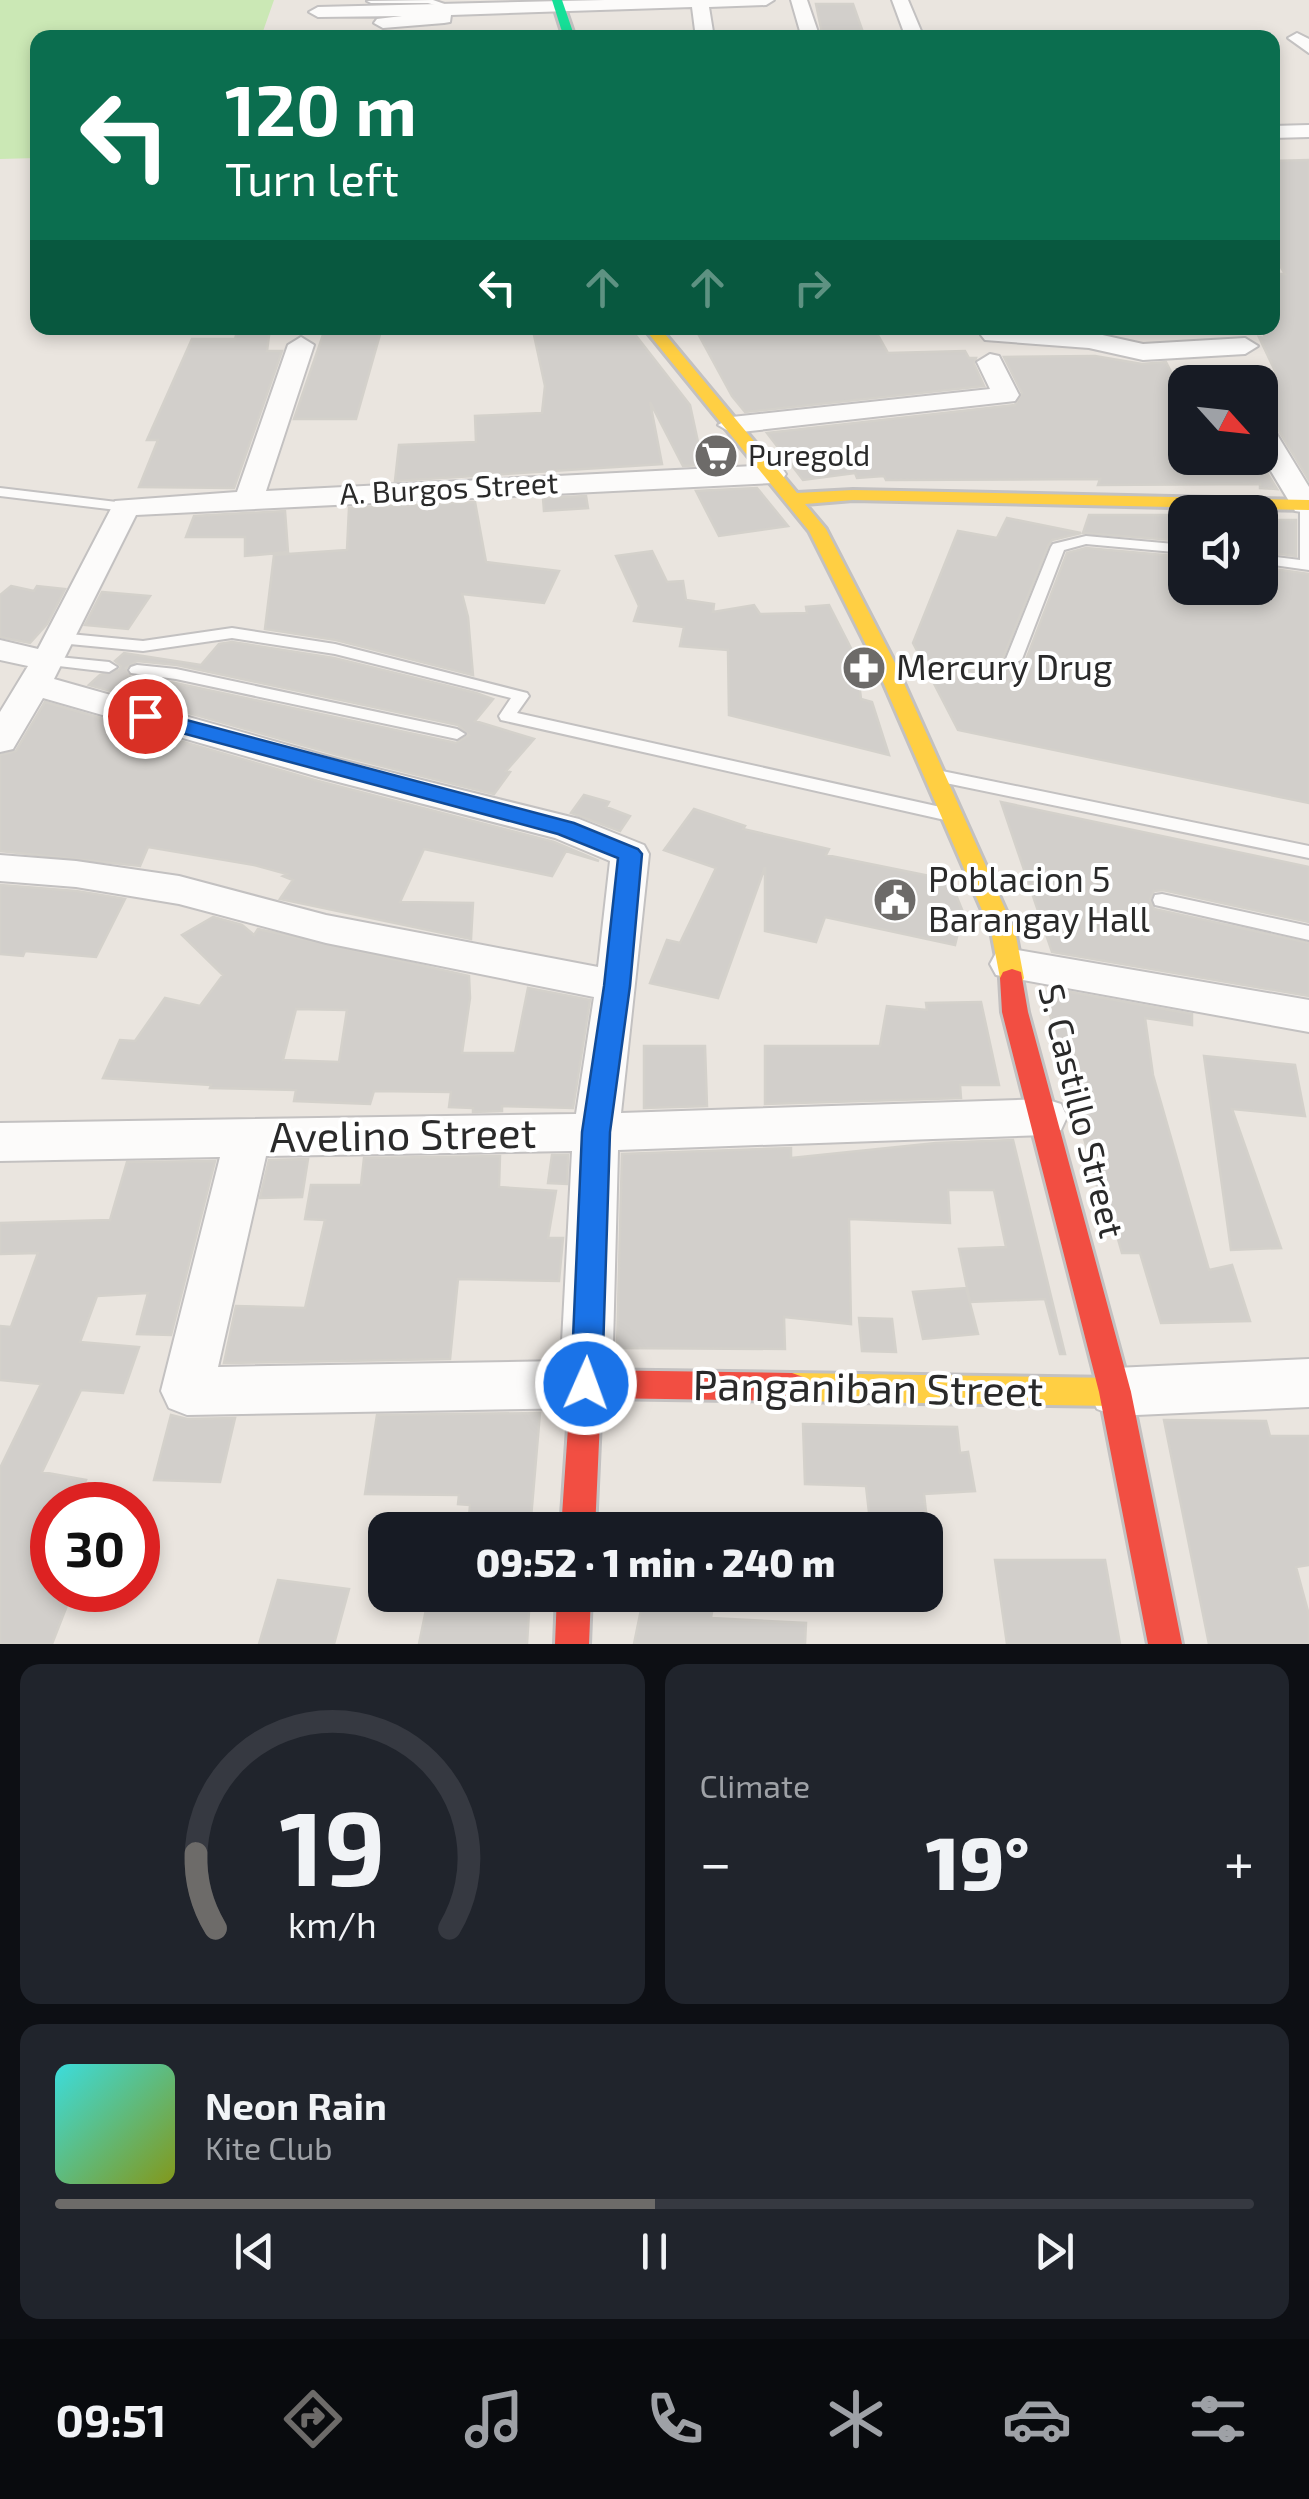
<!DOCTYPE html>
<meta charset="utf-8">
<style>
body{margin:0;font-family:"Exo 2",sans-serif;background:#20242c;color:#f1f3f6;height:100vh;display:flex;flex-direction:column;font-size:38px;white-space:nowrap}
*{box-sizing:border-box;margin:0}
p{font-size:32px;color:#9ea1a6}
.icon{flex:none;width:55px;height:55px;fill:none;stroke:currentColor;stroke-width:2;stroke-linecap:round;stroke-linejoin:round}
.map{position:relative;height:1644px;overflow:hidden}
.sheet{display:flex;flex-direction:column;gap:20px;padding:20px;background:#0d0f14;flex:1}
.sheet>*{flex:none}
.top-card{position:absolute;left:30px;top:30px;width:1250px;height:305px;border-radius:20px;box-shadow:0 5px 15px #0003;background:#0b6e4f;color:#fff;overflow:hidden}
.needle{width:65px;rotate:117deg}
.fabs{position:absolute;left:1168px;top:365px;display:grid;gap:20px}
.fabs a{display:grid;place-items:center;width:110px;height:110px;border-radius:20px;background:#171b24;box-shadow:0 5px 15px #0003;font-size:50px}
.speed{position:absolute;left:30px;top:1482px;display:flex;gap:20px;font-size:50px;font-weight:700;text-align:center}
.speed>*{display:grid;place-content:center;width:130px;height:130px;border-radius:50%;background:#171b24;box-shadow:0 5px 15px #0003;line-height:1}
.speed .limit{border:15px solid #d22;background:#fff;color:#111}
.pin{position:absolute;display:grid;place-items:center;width:85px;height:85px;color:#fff;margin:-42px;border:5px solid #fff;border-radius:50%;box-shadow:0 2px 10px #0007}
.me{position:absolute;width:110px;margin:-55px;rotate:2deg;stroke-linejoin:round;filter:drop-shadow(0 0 8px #0008)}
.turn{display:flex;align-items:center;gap:35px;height:210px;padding:0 30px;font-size:45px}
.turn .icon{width:130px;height:130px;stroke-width:2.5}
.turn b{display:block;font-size:70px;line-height:85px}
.lanes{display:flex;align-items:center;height:95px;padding:0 30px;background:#0003;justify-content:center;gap:50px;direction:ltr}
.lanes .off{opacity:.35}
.big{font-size:75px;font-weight:800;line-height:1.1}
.sheet .card{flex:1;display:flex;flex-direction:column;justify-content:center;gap:15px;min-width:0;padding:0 35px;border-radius:20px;background:#20242c}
.sheet .dial{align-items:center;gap:0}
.dial svg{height:260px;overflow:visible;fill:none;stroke:#363941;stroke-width:7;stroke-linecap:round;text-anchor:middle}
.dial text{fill:#f1f3f6;stroke:none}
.song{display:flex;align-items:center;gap:30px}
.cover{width:120px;height:120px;border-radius:15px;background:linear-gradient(135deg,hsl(180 70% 55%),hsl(70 70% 35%))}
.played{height:10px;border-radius:5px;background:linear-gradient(90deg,#6d6b69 50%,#363941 50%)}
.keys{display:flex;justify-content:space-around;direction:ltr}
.heat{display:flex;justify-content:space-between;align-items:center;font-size:55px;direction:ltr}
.sheet .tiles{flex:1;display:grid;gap:20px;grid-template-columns:1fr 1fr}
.card:last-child{grid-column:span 2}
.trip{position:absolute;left:368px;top:1512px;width:575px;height:100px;border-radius:20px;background:#171b24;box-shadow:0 5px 15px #0003;font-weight:800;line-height:100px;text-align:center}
.tab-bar{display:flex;height:160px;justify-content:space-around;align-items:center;background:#090b0e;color:#9ea1a6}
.tab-bar .icon{width:70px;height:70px}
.tab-bar .current{color:#6d6b69}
.tab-bar b{font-size:45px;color:#f1f3f6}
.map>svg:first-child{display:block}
</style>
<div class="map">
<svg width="1309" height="1644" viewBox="0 0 1309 1644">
<rect width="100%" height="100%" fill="#eae5df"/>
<path fill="#cbe8b5" d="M0,0H274L261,37L38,38L37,158L0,159Z"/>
<path fill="#d2cfcb" stroke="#d4d1cb" stroke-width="2.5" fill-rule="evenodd" d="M816,4H853L864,35L823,38Z
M1309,160V480L1273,421L1266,418L1260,405V382H1252L1248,374L1276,373L1259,337L1266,338L1260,328H1272V274H1285L1272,252V161Z
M238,328H270L267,351H282L234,488L139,487L158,440H147L192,339H235Z
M560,328H630L690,405L703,465L683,466L650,402L662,464L395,481L399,445L476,442L475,416L542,413L545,386L534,335L562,333Z
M695,328H874L888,353L965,351L969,358H976L974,364L984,386L745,412L732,396Z
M325,329L381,331L356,419H294Z
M1095,356L1142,364L1166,362L1185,399V458H1258L1277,489L1260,488V484L1098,485L1100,479L886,480L884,476L857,478L855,473L803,480L767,433L1015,405L1022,393L1004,357Z
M757,488L788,526L719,536L696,491Z
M586,496L588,508L544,511L543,498Z
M475,502L486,562L559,571L544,603L462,594L468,617L473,675L336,640L265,629L274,555L347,550L349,508Z
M285,511L288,552L245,556V537H186L194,516Z
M1089,515H1185V541L1083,533Z
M1007,518L1081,533L1052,540L1048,546L1003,658L1005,664L1013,668L1026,660L1067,553L1086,548L1185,557V588H1260V567L1309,574V803L958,730L913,643L958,531L997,538Z
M1260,520H1296V556L1260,551Z
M652,551L667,582L683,581L686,600L714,604L713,612L754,605L760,614L807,613L806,607L829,605L856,658L861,699L872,702L889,755L729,715L728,650L680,646L684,627L634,621L639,606L616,556Z
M11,586L34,591L37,586L65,589L47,624L30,643L0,637V595Z
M102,592L150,596L128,629L85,625Z
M232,642L334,658L476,693L493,699L475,721L534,739L506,771L510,772L494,794L338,755L89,685L100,675L119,670L121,666L115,661L124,653L201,665L219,644ZM137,661L177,665L458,725L469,735L456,743L175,683L130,677L126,668Z
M45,702L318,781L554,842L599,861L566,851L552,876L424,849L400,902L473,903L471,939L280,899L293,880L283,876L287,874L254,865L148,847L140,866L0,851V755L16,751Z
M584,795L609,802L606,807L630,816L620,831L571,813Z
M1001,802L1309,867V922L1163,890L1154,891L1150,899L1154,909L1309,943V996L1052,952Z
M694,809L745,826L743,829L829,849L826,855L950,880L963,912L955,945L825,917L816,942L765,931V867L718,998L650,983L667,940L680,943L716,868L664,850Z
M0,885L76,891L125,899L96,957L25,951L23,956L0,954Z
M213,917L242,925L254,935L258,929L469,976L470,998L462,1053H515L528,988L590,1000L573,1108L502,1106V1111L473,1112V1108L449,1107L451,1092L374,1091L370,1104L294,1101L296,1090L210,1088L211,1085L103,1078L120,1040L135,1041L165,998L200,1006L223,975L182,935ZM296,1009L347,1010L339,1062L283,1060Z
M1065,991L1192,1014V1025L1145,1018L1153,1075L1209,1270L1232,1265L1250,1321L1161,1323L1140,1253H1122L1110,1211H1104L1049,1011L1047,992Z
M981,1002L999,1085H960L961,1098L765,1104V1046H880L887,1006L927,1010L926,1003Z
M644,1046H705L707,1106L644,1108Z
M1204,1056L1295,1065L1305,1116L1232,1109L1281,1248L1231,1250Z
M1013,1140L1065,1354H1060L1045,1299L970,1302L959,1249L1006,1247L994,1190H948L950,1223L849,1219L851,1324L784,1317L785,1349L617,1348L622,1154L791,1148V1158L936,1143Z
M552,1155H568L567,1184L548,1183Z
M500,1156L499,1187L556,1191L548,1238H563L559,1281L458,1279L450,1359L224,1363L236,1306L305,1308L325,1220L305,1219L311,1185H361L364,1158Z
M308,1159L302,1197L260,1198L269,1160Z
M215,1161L171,1335L137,1334L148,1293L97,1296L80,1342L139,1347L123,1393L81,1390L42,1472L86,1480L75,1505H52V1590H73L52,1644H0V1468L41,1384L0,1380V1326L11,1327L38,1253L0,1254V1223L110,1220L127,1162Z
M966,1288L978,1334L923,1339L913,1292Z
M859,1318L892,1319L896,1352L862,1351Z
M540,1413L530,1530H468L470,1505L458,1504L459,1495L365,1494L377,1415Z
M171,1415L187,1419L235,1418L220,1482L154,1480Z
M1164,1420L1266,1421L1270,1436H1309V1565L1296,1567L1309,1615V1644H1209Z
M803,1424L957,1427L960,1453L968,1452L975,1491L924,1494L928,1530H871L866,1486L805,1484Z
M995,1560H1105L1120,1644H1007Z
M278,1580L349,1589L334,1644H259Z
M429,1595H530L527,1644H419Z
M644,1595L713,1606L711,1618L806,1623L805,1644H634Z"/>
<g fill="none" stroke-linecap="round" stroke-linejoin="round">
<defs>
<path id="lane" d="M433,0L456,8L452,10L428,3H371L367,1Z
M0,488L125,503L132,507L125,511L0,496Z
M1300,502H1309V570L1260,563V555L1300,560Z
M1086,536L1185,545V553L1086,544L1064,550L1022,659L1014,664L1008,662L1006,659L1051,547L1053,544Z
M232,628L335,644L527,693L529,696L517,713L945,808L954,814L945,820L501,720L499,716L511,698L335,654L232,638L143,651L59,643L51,638L59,633L143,641Z
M48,656L109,662L117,667L109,672L42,664L40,661L42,658Z
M137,665L176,669L457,729L465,734L457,739L176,679L131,673L129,670L131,667Z
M942,771L1309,846V858L936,781L934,777L936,773Z
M1162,894L1309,926V940L1155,905L1153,900L1155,895Z"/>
<path id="street" d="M605,0H774L766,5L709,7L714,38H696L692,7L451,15L450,22L444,23L383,28L374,23L377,19L402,16L318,17L309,12L318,7Z
M791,0H807L820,38H802Z
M892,0H908L924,38H906Z
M1297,33L1309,39V53L1288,38Z
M1309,125V137L1272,138V126Z
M995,328L1089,332L1143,344L1245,338L1258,346L1245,354L1143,360L1089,348L985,340L981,335L985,330Z
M301,337L314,345L266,491L772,465L782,468L786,474L782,480L772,483L136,515L54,679L337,759L579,819L644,845L649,854L621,1113L1045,1099L1061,1104L1067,1117L1061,1130L1045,1135L618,1150L612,1384L604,1401L586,1408L187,1415L169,1408L161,1391L220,1157L0,1161V1123L576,1114L594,997L326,943L179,904L76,887L0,881V855L76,861L179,876L326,915L598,967L610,861L555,838L319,777L43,698L13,749L0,752V712L28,666L0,660V640L38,649L115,501L237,492L288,345ZM572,1151L561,1361L218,1367L266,1156Z
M990,354L999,356L1019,395L1015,401L732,433L718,425L732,417L990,389L977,362Z
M1260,421L1270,423L1309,487V513L1295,511L1260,453Z
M1011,949L1309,1000V1032L996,975L990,964L996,953Z
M1309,1359V1407L1115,1416L1097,1409L1089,1392L1097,1375L1115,1368Z"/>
<path id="fast" d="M552,0H562L575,38H564Z"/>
<path id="slow" d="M644,328H660L797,493L853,490L1309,500V510L853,500L805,504L826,529L894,661L1015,931L1024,978L1021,984H1003L1000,978L991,931L874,661L809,531Z
M792,1373L1115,1378L1126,1382L1131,1392L1126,1402L1115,1406L792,1401L781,1397L776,1387L781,1377Z"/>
<path id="jam" d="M1012,969L1021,972L1028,1012L1131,1392L1182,1644H1148L1099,1392L1002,1012L1000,978L1003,972Z
M586,1370L792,1373L803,1377L808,1387L803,1397L792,1401L601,1398L595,1530H561L571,1384L575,1374Z
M557,1595H591L589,1644H555Z"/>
</defs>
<use href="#lane" stroke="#c3c1c1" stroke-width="4"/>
<use href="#street" stroke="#c3c1c1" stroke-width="4"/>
<use href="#fast" stroke="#c3c1c1" stroke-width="6"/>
<use href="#slow" stroke="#c3c1c1" stroke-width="6"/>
<use href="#jam" stroke="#c3c1c1" stroke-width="6"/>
<use href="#lane" fill="#fcfbfa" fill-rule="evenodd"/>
<use href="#street" fill="#fcfbfa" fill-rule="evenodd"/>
<use href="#fast" fill="#16e098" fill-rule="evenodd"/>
<use href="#slow" fill="#ffcf43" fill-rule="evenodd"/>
<use href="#jam" fill="#f24e42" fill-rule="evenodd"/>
</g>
<path fill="#1a73e8" stroke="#114b97" stroke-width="2.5" d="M145,709L574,823L638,849L642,854L630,986L610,1132L602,1384L597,1394L586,1398L575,1394L571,1384L582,1132L604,986L618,858L558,834L137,721L134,716L137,711Z"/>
<defs>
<symbol id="supermarket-disc" viewBox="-11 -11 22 22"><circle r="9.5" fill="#6d6b69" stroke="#fff"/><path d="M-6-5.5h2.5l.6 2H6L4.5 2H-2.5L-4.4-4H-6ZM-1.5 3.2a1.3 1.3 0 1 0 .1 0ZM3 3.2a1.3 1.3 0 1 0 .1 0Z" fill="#fff"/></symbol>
<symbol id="pharmacy-disc" viewBox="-11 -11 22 22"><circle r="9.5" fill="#6d6b69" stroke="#fff"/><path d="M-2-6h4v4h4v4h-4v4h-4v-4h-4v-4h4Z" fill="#fff"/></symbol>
<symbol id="civic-disc" viewBox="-11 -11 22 22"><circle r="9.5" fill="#6d6b69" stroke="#fff"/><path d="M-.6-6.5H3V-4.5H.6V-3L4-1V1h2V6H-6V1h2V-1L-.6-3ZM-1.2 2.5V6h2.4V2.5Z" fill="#fff"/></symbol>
</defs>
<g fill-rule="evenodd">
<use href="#supermarket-disc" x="691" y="431" width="50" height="50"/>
<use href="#pharmacy-disc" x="839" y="643" width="50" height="50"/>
<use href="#civic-disc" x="870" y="875" width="50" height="50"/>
</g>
<g text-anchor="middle" stroke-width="8" stroke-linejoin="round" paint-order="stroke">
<g font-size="30" fill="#2a2a2a" stroke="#fff" text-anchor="start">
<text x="748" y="466">Puregold</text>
</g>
<g font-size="30" fill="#2a2a2a" stroke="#fff">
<text transform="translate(449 489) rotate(-3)" y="10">A. Burgos Street</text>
</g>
<g font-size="35" fill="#2a2a2a" stroke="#fff" text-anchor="start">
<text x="896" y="680">Mercury Drug</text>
<text x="928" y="892">Poblacion 5<tspan x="928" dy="40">Barangay Hall</tspan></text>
</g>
<g font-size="35" fill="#2a2a2a" stroke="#fff">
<text transform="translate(1081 1111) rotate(76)" y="12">S. Castillo Street</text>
</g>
<g font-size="42" fill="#2a2a2a" stroke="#fff">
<text transform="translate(403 1135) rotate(-1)" y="15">Avelino Street</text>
<text transform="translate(868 1388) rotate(1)" y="15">Panganiban Street</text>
</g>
</g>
</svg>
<div class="fabs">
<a><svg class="needle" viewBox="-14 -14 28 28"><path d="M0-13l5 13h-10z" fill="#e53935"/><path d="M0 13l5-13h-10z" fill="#9ea1a6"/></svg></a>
<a><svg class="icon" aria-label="sound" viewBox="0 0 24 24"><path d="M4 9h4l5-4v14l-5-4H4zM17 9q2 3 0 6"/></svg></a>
</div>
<div class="speed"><div class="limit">30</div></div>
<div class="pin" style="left:145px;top:716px;background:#d93025"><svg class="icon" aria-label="arrive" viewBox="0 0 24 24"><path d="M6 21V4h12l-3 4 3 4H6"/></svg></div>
<svg class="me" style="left:586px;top:1384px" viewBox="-20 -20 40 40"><circle r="17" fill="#1a73e8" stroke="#fff" stroke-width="3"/><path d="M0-11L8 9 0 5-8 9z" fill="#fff"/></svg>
<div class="trip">09:52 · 1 min · 240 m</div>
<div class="top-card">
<div class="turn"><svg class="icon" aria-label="left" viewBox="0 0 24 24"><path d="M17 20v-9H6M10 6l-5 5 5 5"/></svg><div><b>120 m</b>Turn left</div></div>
<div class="lanes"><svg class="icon" aria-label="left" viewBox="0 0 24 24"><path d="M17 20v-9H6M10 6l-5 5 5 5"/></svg><svg class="icon off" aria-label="ahead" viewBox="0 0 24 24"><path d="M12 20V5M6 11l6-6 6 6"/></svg><svg class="icon off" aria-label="ahead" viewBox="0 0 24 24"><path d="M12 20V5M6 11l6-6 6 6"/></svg><svg class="icon off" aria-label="right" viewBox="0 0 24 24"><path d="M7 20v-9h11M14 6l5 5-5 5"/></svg></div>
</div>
</div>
<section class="sheet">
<div class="tiles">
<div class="card dial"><svg viewBox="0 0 100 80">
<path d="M14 69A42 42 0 1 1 86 69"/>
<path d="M14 69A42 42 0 0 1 8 46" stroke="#6d6b69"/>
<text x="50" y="56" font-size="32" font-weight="700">19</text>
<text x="50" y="72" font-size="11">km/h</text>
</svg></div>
<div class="card"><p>Climate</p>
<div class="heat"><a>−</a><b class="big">19°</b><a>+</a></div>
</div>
<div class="card">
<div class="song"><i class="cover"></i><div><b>Neon Rain</b><p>Kite Club</p></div></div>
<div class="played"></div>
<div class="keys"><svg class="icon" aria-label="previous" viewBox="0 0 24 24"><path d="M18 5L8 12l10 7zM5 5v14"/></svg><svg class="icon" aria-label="pause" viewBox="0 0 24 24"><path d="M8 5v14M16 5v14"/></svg><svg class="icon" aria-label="next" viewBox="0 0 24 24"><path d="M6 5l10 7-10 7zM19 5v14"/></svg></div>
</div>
</div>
</section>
<nav class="tab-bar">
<b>09:51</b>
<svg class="icon current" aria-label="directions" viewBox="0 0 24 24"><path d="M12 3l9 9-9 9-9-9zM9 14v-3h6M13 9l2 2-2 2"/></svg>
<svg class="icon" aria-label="music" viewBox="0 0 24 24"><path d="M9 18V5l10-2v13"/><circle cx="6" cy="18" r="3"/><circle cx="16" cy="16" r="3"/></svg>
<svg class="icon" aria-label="phone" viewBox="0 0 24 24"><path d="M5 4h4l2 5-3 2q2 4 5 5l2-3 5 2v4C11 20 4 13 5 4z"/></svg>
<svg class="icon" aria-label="climate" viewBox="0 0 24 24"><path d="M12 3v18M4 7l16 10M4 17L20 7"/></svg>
<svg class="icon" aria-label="car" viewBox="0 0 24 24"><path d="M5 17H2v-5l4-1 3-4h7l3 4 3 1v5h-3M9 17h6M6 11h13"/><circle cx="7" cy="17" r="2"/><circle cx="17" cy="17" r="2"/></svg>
<svg class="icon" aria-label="filters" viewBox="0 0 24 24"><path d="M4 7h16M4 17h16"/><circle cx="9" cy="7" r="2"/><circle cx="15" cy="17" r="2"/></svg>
</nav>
